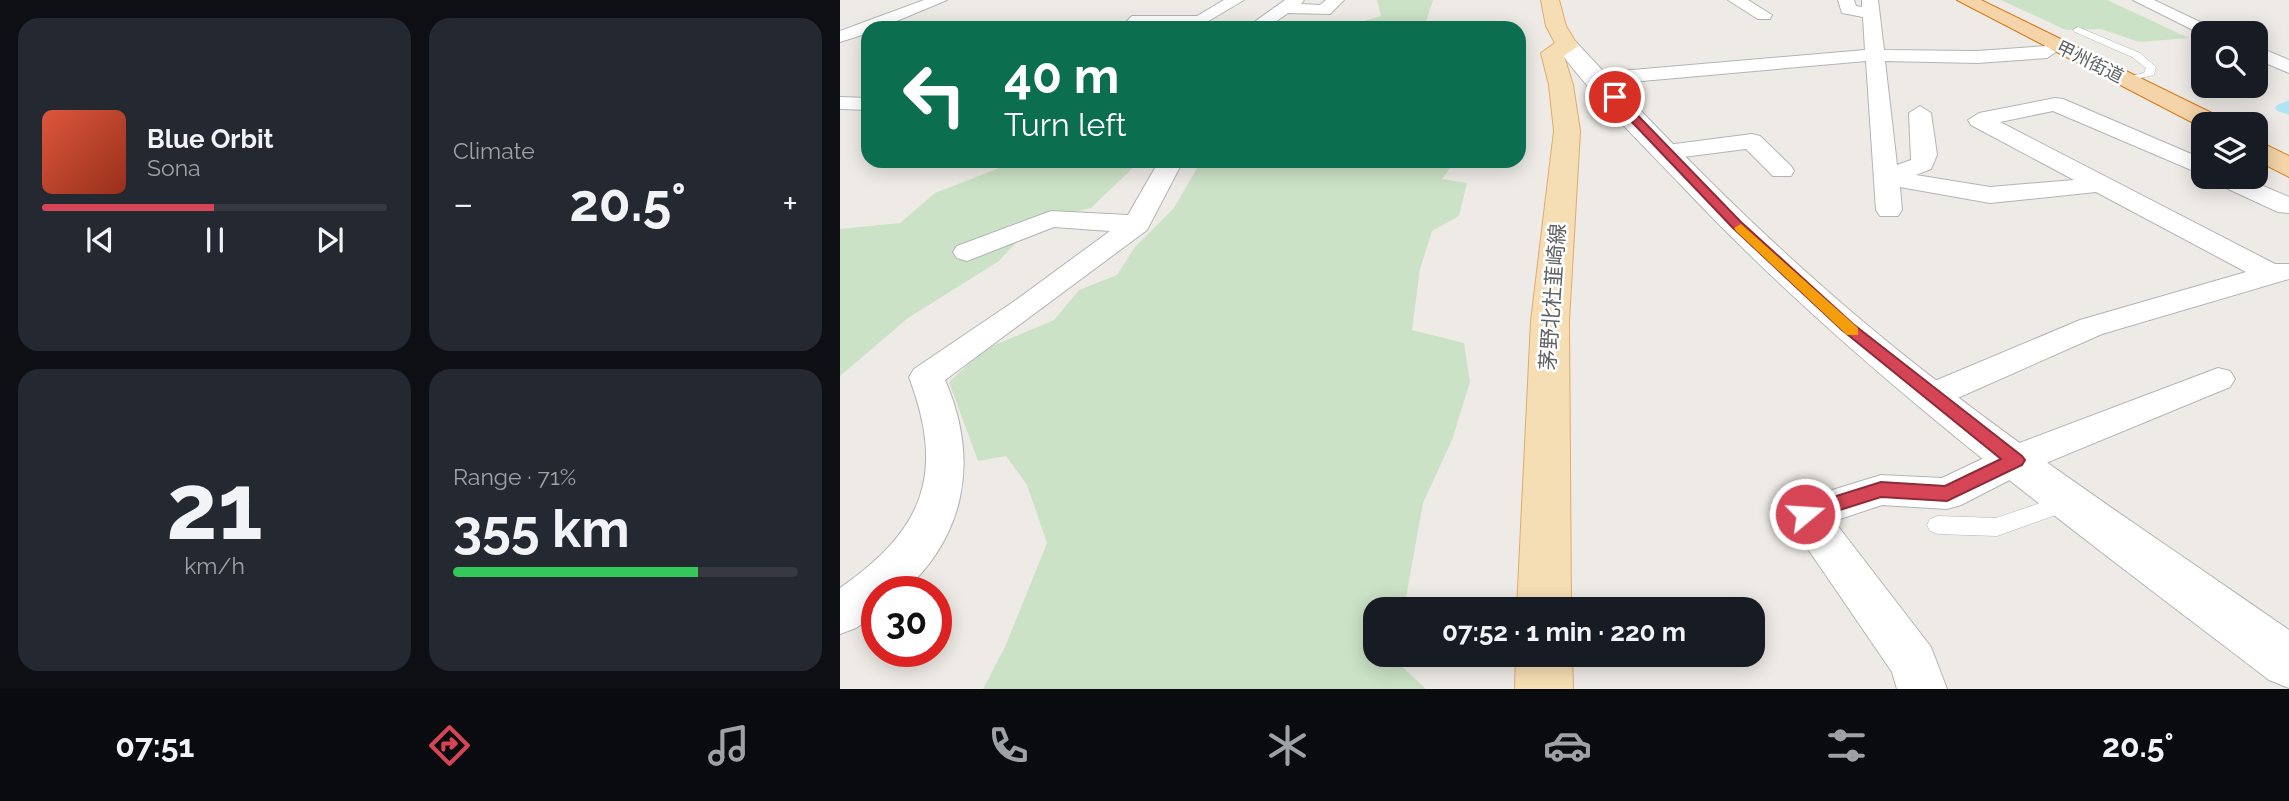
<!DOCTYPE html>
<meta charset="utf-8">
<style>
body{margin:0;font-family:Raleway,"Noto Sans JP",sans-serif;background:#242831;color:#f1f3f6;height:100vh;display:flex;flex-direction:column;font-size:26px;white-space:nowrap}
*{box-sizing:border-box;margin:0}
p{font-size:23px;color:#9ea1a6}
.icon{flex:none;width:38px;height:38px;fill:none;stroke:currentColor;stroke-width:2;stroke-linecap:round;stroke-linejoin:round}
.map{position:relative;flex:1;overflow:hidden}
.panel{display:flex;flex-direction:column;gap:18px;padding:18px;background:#0d0f14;width:840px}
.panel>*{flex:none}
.banner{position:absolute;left:21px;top:21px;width:665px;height:147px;border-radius:21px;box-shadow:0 4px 18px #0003;background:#0b6e4f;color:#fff;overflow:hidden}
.fabs{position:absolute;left:1351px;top:21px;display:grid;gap:14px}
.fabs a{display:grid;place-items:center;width:77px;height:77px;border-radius:14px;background:#171b24;box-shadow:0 4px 18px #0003;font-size:35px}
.speed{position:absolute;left:21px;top:576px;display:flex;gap:14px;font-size:35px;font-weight:700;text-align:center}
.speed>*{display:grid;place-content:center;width:91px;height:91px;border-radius:50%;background:#171b24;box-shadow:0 4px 18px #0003;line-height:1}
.speed .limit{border:10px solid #d22;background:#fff;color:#111}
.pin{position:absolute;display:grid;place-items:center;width:60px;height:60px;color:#fff;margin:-30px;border:4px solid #fff;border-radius:50%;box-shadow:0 2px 7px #0007}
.me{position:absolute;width:77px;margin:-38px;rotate:72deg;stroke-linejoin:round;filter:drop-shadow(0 0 5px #0008)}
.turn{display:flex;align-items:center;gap:24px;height:147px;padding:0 28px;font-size:32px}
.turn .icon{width:91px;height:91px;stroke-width:2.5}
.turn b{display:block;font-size:49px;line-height:60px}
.big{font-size:52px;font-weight:700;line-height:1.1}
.panel .widget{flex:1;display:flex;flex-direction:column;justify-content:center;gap:10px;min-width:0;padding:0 24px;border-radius:21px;background:#242831}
.panel .dial{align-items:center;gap:0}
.dial b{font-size:91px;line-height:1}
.song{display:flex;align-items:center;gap:21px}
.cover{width:84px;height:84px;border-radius:10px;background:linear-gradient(135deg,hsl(10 70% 55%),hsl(10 70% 35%))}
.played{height:7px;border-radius:4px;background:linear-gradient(90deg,#d54556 50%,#363941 50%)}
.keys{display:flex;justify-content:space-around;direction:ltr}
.heat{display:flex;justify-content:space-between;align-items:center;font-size:38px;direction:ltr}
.charge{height:10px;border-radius:5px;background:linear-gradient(90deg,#34c759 71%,#363941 0)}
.panel .tiles{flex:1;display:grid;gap:18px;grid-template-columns:repeat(2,1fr)}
.trip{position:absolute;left:523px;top:597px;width:402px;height:70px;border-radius:21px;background:#171b24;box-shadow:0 4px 18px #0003;font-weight:700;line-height:70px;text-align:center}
.dock{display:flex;height:112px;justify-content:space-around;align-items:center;background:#090b0e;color:#9ea1a6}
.dock .icon{width:49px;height:49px}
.dock .current{color:#d54556}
.dock b{font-size:32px;color:#f1f3f6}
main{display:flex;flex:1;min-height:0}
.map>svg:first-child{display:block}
</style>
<main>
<section class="panel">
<div class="tiles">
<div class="widget">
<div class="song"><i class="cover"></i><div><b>Blue Orbit</b><p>Sona</p></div></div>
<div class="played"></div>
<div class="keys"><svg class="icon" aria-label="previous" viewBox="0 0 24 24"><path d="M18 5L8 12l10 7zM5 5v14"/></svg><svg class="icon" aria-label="pause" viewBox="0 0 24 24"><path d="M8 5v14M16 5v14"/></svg><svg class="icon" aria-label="next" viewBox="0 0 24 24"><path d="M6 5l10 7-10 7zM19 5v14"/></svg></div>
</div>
<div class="widget"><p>Climate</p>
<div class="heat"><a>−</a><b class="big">20.5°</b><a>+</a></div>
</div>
<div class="widget dial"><b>21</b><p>km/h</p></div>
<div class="widget"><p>Range · 71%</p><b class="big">355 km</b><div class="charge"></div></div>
</div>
</section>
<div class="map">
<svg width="1449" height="689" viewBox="0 0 1449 689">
<rect width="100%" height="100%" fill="#eeebe6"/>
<path fill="#cbe2c6" d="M537,0H593L584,28H499L541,16Z
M1161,0H1267L1349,38L1299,42L1261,29L1226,30Z
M177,161H300L251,208L196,221L159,261L68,318L0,376V229L60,223L95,193Z
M361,161H615L602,179L627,183L619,216L592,231L580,269L572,330L624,343L630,382L612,440L583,503L564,609H536V654L555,655V660L586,689H143L165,647L207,543L187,485L166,456L138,461L109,382L145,349L214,320L239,290L277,275L295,247L334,208Z"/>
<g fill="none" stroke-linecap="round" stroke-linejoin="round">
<path stroke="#afe4f5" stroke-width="7" d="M1449,104L1439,108L1449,111"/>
<defs>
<path id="service" d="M1238,27L1300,53L1316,67L1314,75L1282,82V78L1304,73L1306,68L1292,57L1235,32L1233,30Z
M1230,493L1238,495L1241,501L1238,507L1157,536L1098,534L1090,531L1087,525L1090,519L1098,516L1156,518Z"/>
<path id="minor" d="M84,0H107L40,28H28V33L0,42V31Z
M384,0H404L360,26L280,28L292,16H357Z
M445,0H464L461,4L480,5L486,0H504L490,14L448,13L427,28H406Z
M888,0H908L932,15L930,19H918Z
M998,0H1014L1016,6L1022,7V0H1038L1044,50L1137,51L1207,46L1216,52L1207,58L1137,63L1045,61L1057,165L1071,160L1069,113L1080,106L1091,113L1097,155L1091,169L1076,175L1150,187L1234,180L1131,125L1128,120L1139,113L1215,98L1223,99L1363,159V175L1213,111L1160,122L1435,264H1449V279L1262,334L1104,404L1091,408L1078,404L1073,396L1078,388L1240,320L1406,272L1256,192L1150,203L1060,187L1062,210L1058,216H1040L1036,210L1026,61L757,85L747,79L757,73L1025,50L1023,17L1002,13Z
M1293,0H1314L1383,33L1363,35Z
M1416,46L1449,60V73L1416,59Z
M0,97L28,98V110L0,109Z
M912,134L920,136L951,166L954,171L951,176H933L906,149L827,159L819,157L815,152L819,147L827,145Z
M319,161H343L307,230L105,380C139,458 127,534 63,592H37V613L16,628L0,634V588C83,530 106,475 69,377L74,369L176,300L270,231L214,227L127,261L117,258L113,252L117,246L211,211L288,215Z
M1370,177H1402L1449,197V213L1438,212L1373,182Z
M1378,368L1390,371L1395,379L1390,387L1189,470L1121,505L1107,509L1042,505L994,521L1091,647L1107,689H1057L1052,672L944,514L950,503L1041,475L1102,478L1161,450Z"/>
<path id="tertiary" d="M727,40L735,41C825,138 918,233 1020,319C1155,433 1304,529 1449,630V688L1429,680C1224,523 1017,372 840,184C799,141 750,94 716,46Z"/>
<path id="primary" d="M701,0H719L726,26L738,46L724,56L733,85L740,131L729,321L731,609H677L691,321L714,131L709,85L701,53L715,43L706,26Z
M676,654H732L733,689H675Z"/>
<path id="trunk" d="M1117,0H1141L1384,119L1388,124H1363V128Z
M1416,140L1449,156V177L1416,160Z"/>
</defs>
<use href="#service" stroke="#b1b4b6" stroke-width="1"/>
<use href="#minor" stroke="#b1b4b6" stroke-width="2"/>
<use href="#tertiary" stroke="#b1b4b6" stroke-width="2"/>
<use href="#primary" stroke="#e1aa6c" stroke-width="2"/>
<use href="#trunk" stroke="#d9791b" stroke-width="2"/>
<use href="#service" fill="#fff" fill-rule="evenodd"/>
<use href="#minor" fill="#fff" fill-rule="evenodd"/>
<use href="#tertiary" fill="#fff" fill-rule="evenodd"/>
<use href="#primary" fill="#f6deb4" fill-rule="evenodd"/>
<use href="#trunk" fill="#f4d4a8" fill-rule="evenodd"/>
</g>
<path fill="#d54556" stroke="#8a2d38" stroke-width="2" d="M771,95H778L901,222L1013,324L1182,456L1185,460L1182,465L1107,501L1041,497L965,521L958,519L955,514L958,508L1041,482L1105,486L1161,459L1002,330L892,227L771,100Z"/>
<path fill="#f59e0b" d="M901,224L1018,328V335H1007L896,231L894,228Z"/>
<g text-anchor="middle" stroke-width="5" stroke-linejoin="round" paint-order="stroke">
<g font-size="18" fill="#5e6264" stroke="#fff">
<text transform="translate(1250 62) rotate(26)" y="6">甲州街道</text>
</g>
<g font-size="21" fill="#5e6264" stroke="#fff">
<text transform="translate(713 297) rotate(-86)" y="7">茅野北杜韮崎線</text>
</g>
</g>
</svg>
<div class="fabs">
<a><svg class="icon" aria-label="search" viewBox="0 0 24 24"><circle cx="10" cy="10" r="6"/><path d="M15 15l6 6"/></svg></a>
<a><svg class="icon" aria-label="layers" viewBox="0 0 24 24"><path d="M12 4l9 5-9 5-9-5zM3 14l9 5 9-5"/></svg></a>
</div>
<div class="speed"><div class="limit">30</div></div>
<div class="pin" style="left:775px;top:97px;background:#d93025"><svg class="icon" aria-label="arrive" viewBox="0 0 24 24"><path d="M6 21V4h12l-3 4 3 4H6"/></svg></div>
<svg class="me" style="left:965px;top:514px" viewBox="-20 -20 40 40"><circle r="17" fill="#d54556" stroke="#fff" stroke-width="3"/><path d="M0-11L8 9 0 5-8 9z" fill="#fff"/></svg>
<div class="trip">07:52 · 1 min · 220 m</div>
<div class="banner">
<div class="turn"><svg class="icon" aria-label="left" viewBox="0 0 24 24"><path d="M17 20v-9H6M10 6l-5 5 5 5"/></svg><div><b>40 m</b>Turn left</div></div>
</div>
</div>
</main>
<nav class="dock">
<b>07:51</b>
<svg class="icon current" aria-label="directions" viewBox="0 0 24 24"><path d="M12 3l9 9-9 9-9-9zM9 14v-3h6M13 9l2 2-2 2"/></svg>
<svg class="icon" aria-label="music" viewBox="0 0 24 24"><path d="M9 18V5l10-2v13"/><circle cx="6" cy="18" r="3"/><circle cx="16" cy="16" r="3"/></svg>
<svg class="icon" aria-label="phone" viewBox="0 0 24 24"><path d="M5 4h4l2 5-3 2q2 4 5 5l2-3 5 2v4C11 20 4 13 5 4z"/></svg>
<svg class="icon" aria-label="climate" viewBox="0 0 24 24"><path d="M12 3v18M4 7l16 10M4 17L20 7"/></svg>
<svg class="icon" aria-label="car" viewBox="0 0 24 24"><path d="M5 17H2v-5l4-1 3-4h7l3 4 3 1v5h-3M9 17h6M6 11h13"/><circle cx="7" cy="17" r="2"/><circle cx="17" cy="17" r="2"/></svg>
<svg class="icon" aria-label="filters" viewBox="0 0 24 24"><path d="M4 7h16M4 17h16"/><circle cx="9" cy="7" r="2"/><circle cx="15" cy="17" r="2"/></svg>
<b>20.5°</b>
</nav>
